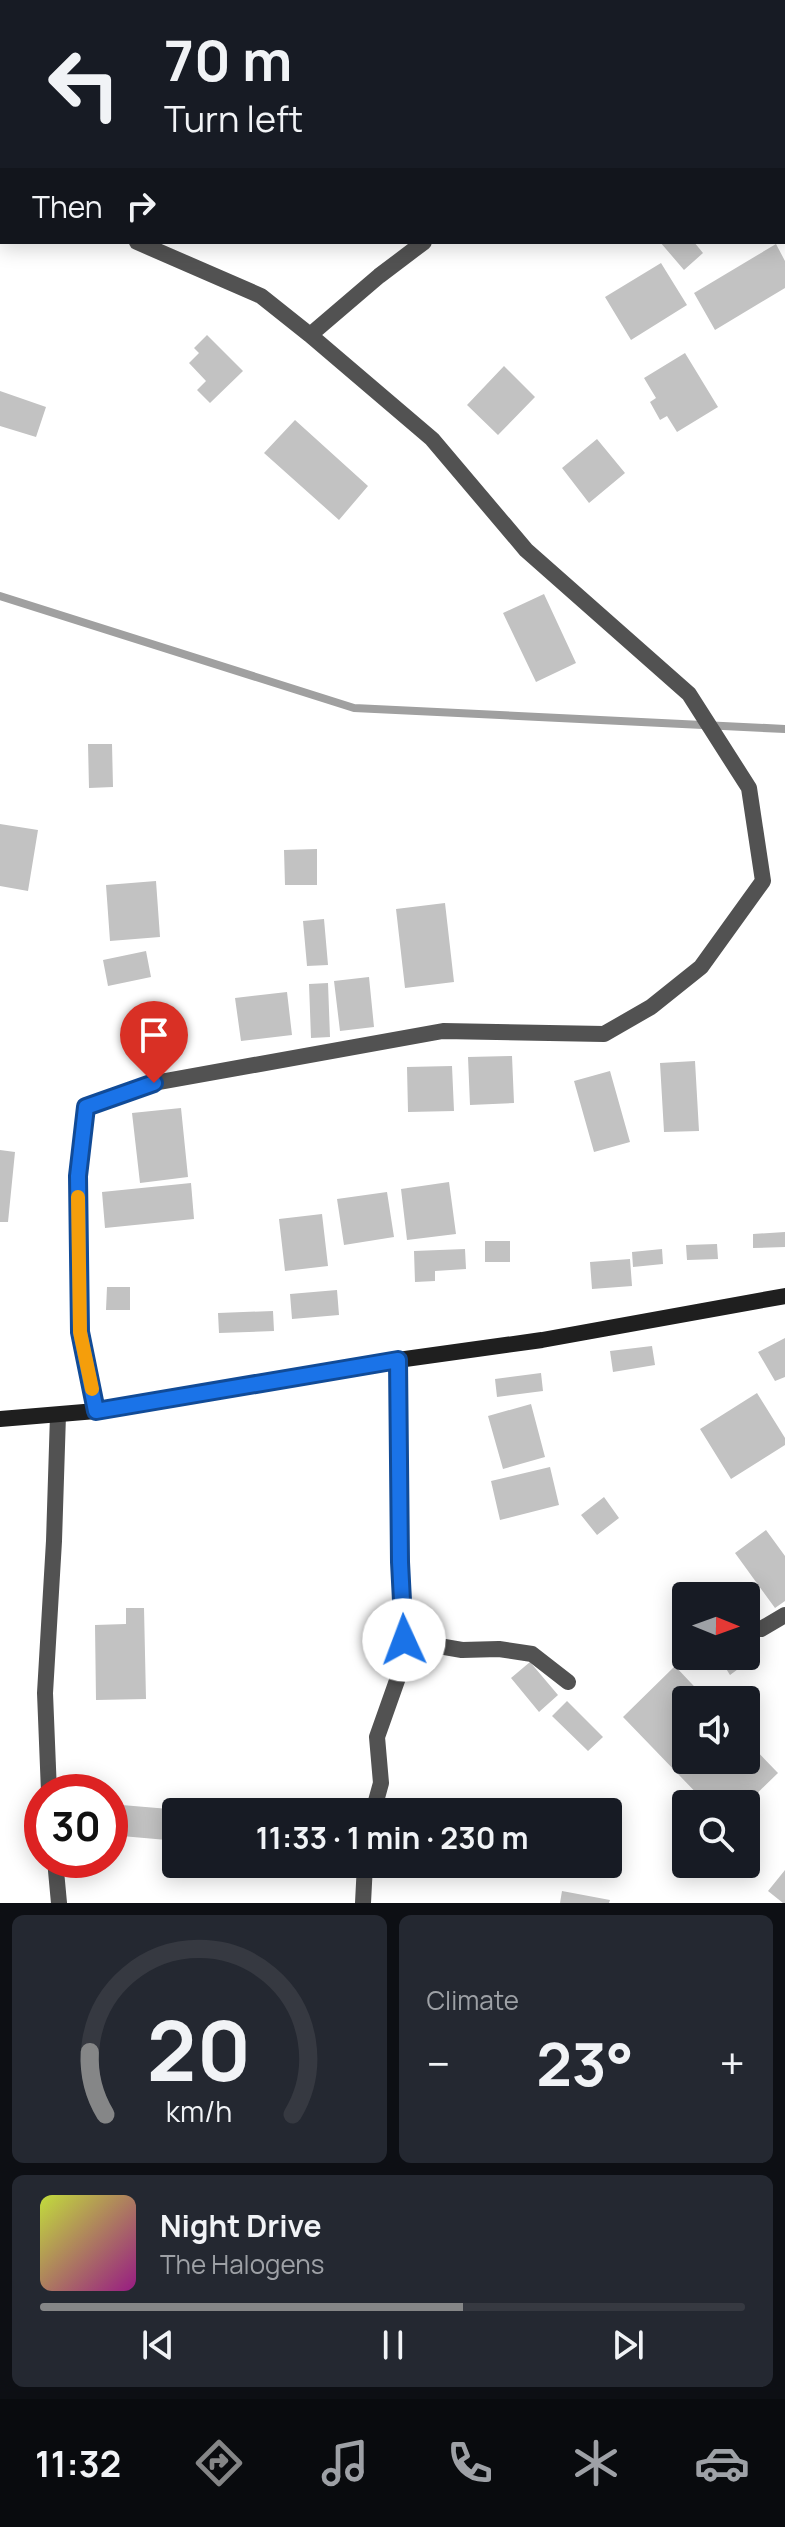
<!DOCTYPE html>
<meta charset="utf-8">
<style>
body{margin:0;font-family:Manrope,sans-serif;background:#242831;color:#f1f3f6;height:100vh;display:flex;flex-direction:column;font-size:30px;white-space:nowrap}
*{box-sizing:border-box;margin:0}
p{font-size:26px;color:#9ea1a6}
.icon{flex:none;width:44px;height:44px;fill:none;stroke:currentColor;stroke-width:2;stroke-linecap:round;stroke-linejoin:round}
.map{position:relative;height:1903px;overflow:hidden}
.side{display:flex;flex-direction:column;gap:12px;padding:12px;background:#0d0f14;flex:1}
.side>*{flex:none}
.guide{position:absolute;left:0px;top:0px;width:786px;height:244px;box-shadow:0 4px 20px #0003;background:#171b24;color:#f1f3f6;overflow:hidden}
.needle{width:52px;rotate:91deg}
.controls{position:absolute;left:672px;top:1582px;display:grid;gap:16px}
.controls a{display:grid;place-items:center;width:88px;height:88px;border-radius:8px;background:#171b24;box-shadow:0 4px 20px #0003;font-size:40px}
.speed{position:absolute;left:24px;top:1774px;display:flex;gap:16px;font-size:40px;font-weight:700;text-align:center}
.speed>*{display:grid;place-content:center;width:104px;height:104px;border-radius:50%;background:#171b24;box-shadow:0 4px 20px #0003;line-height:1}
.speed .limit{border:12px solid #d22;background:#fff;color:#111}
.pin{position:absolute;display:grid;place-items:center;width:68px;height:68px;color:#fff;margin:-82px -34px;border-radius:50% 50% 50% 0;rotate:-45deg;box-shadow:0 0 8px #0007}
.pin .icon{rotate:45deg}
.me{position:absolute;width:88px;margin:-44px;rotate:358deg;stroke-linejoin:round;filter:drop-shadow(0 0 6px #0008)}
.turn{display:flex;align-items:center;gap:28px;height:168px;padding:0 32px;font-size:36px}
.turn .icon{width:104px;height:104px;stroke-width:2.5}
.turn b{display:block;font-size:56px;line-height:68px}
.then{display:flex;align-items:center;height:76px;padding:0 32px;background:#0003;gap:16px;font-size:30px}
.big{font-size:60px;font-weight:700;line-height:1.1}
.side .card{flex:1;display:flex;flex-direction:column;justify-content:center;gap:12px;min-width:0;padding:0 28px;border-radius:12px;background:#242831}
.side .dial{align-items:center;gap:0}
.dial svg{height:208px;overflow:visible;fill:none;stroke:#363941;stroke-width:7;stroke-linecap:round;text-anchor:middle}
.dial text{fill:#f1f3f6;stroke:none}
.song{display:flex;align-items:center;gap:24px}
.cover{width:96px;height:96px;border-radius:12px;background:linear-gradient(135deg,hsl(70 70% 55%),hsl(310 70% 35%))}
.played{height:8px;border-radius:4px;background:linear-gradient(90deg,#858687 60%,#363941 60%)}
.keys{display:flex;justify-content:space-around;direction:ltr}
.heat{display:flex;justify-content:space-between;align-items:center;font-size:44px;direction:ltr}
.side .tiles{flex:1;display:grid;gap:12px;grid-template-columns:1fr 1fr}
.card:last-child{grid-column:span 2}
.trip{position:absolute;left:162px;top:1798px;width:460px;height:80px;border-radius:8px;background:#171b24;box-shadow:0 4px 20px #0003;font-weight:700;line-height:80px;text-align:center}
.dock{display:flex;height:128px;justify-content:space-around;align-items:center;background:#090b0e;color:#9ea1a6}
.dock .icon{width:56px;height:56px}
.dock .selected{color:#858687}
.dock b{font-size:36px;color:#f1f3f6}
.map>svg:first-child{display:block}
</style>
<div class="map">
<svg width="785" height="1903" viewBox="0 0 785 1903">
<rect width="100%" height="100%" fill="#fff"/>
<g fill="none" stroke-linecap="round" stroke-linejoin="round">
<path stroke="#a0a0a0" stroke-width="8" d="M0,596L354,708L785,729"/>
</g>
<path fill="#c2c2c2" d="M660,242H694L703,253L684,270Z
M776,244L785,261V288L715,330L694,293Z
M661,263L687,305L631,340L605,297Z
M207,335L243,371L210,403L197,390L206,381L189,363L199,353L194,348Z
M685,353L718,407L677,432L667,416L660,420L650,402L656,398L644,378Z
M504,366L535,397L498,435L467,405Z
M0,391L46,407L36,437L0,426Z
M295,420L368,486L339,520L264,453Z
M597,439L625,473L589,503L562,468Z
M544,594L576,663L536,682L503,613Z
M88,744H112L113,787L89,788Z
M0,824L38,830L28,891L0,886Z
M317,849V885H285L284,850Z
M156,881L160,937L110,941L106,885Z
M445,903L454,982L405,988L396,909Z
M324,919L328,965L307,966L303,921Z
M146,951L151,977L108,986L103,960Z
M369,977L374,1027L340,1031L334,981Z
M328,983L330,1037L311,1038L309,984Z
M287,992L292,1035L241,1041L235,998Z
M512,1056L514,1103L470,1105L468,1057Z
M695,1061L699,1131L664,1132L660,1063Z
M452,1066L454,1111L408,1112L407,1067Z
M610,1071L630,1142L594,1152L574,1081Z
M181,1108L188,1177L140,1183L132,1113Z
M0,1150L15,1152L8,1222H0Z
M449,1182L456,1234L407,1240L401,1189Z
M191,1183L194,1219L105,1228L102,1192Z
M387,1192L394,1237L344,1245L337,1199Z
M322,1214L328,1266L285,1271L279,1219Z
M785,1232V1247L753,1248V1234Z
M485,1241H510V1262H485Z
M717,1244L718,1259L687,1260L686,1245Z
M465,1249L466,1269L435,1271V1281L415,1282L414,1251Z
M662,1249L663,1264L633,1267L632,1252Z
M630,1259L632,1286L592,1289L590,1262Z
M107,1287H130V1310H106Z
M337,1290L339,1315L292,1319L290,1294Z
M273,1311L274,1331L219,1333L218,1313Z
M785,1338V1377L775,1381L758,1352Z
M652,1346L655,1365L613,1372L610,1351Z
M541,1373L543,1391L497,1397L495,1379Z
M757,1393L785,1438V1445L731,1479L700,1429Z
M531,1404L545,1457L503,1469L488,1416Z
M550,1467L559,1505L500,1520L491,1481Z
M604,1497L619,1518L597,1535L581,1515Z
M766,1530L785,1556V1601L775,1608L735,1553Z
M126,1608H144L146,1699L96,1700L95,1625L126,1624Z
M740,1656H745L749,1661L730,1675L725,1667Z
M530,1662L558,1695L539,1712L511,1678Z
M675,1666L707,1700H686V1760H746V1740L778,1773L746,1804H707L623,1717Z
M567,1701L603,1737L588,1751L552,1716Z
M110,1804L169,1809L167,1840L110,1835Z
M284,1864H333L332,1874L284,1869Z
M482,1864H526L525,1872Z
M785,1870V1903H783L768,1891Z
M562,1891L610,1900L609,1903H560Z"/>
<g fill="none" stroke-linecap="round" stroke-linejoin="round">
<path stroke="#525252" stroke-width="16" d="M700,2L703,0
M0,157L2,159
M137,242L261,296L310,335L379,276L424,242
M96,1411L80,1332L78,1176L86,1107L154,1083L443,1031L604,1034L651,1007L701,967L763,881L749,788L689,694L526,550L432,439L310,335
M761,1629L785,1615
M404,1640L462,1650L499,1649L532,1654L568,1682
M49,1792L45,1693L54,1541L58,1415
M373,1812L381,1783L377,1737L400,1672L404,1640L400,1562L398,1360
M55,1860L59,1903
M363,1903L365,1864"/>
<path stroke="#1f1f1f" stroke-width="16" d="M0,1419L96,1411L398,1360L542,1340L785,1296"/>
</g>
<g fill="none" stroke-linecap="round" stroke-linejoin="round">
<defs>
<path id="route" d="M154,1083L86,1107L78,1176L80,1332L96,1411L398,1360L400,1562L404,1640"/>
</defs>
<use href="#route" stroke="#114b97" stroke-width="20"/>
<use href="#route" stroke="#1a73e8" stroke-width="14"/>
<path stroke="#f59e0b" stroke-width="14" d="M78,1197L80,1332L92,1389"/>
</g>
</svg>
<div class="controls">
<a><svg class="needle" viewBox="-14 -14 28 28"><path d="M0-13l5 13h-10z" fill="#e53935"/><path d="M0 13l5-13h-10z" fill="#9ea1a6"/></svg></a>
<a><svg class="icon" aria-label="sound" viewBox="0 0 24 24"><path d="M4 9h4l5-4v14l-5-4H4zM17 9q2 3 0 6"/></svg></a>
<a><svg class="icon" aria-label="search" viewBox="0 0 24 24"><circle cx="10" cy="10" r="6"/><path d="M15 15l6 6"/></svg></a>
</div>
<div class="speed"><div class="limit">30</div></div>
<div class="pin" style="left:154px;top:1083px;background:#d93025"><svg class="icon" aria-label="arrive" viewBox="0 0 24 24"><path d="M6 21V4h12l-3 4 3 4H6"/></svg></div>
<svg class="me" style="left:404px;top:1640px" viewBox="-20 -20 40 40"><circle r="19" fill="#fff"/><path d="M0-13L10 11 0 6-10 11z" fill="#1a73e8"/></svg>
<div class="trip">11:33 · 1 min · 230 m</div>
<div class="guide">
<div class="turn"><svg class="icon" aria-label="left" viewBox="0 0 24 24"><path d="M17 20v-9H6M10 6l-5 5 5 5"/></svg><div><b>70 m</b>Turn left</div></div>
<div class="then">Then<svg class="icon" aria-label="right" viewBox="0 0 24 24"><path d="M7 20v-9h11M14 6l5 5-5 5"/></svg></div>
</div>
</div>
<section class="side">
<div class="tiles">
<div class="card dial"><svg viewBox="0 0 100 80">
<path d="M14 69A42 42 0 1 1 86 69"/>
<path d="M14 69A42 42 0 0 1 8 45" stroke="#858687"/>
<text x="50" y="56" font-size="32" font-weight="700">20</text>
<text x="50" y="72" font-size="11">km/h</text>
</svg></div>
<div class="card"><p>Climate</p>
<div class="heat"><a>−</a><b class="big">23°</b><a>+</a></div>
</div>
<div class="card">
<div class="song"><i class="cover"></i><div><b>Night Drive</b><p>The Halogens</p></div></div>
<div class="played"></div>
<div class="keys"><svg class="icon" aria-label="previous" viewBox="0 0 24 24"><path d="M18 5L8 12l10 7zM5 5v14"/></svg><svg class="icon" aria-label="pause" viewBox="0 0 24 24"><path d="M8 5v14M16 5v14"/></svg><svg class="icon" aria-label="next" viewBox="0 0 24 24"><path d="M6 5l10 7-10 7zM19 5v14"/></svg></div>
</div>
</div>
</section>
<nav class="dock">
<b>11:32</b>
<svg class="icon selected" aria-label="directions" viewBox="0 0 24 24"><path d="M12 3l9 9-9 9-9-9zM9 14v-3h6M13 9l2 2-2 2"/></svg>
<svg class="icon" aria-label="music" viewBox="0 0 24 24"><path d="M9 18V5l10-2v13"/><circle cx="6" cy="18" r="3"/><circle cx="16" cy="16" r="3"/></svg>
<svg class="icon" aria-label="phone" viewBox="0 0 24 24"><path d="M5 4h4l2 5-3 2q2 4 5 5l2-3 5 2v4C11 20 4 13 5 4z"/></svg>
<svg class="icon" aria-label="climate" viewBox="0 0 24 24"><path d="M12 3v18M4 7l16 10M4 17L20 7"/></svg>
<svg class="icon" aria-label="car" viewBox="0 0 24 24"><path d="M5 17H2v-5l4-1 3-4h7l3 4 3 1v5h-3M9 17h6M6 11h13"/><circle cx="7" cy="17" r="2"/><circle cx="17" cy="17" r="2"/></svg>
</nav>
